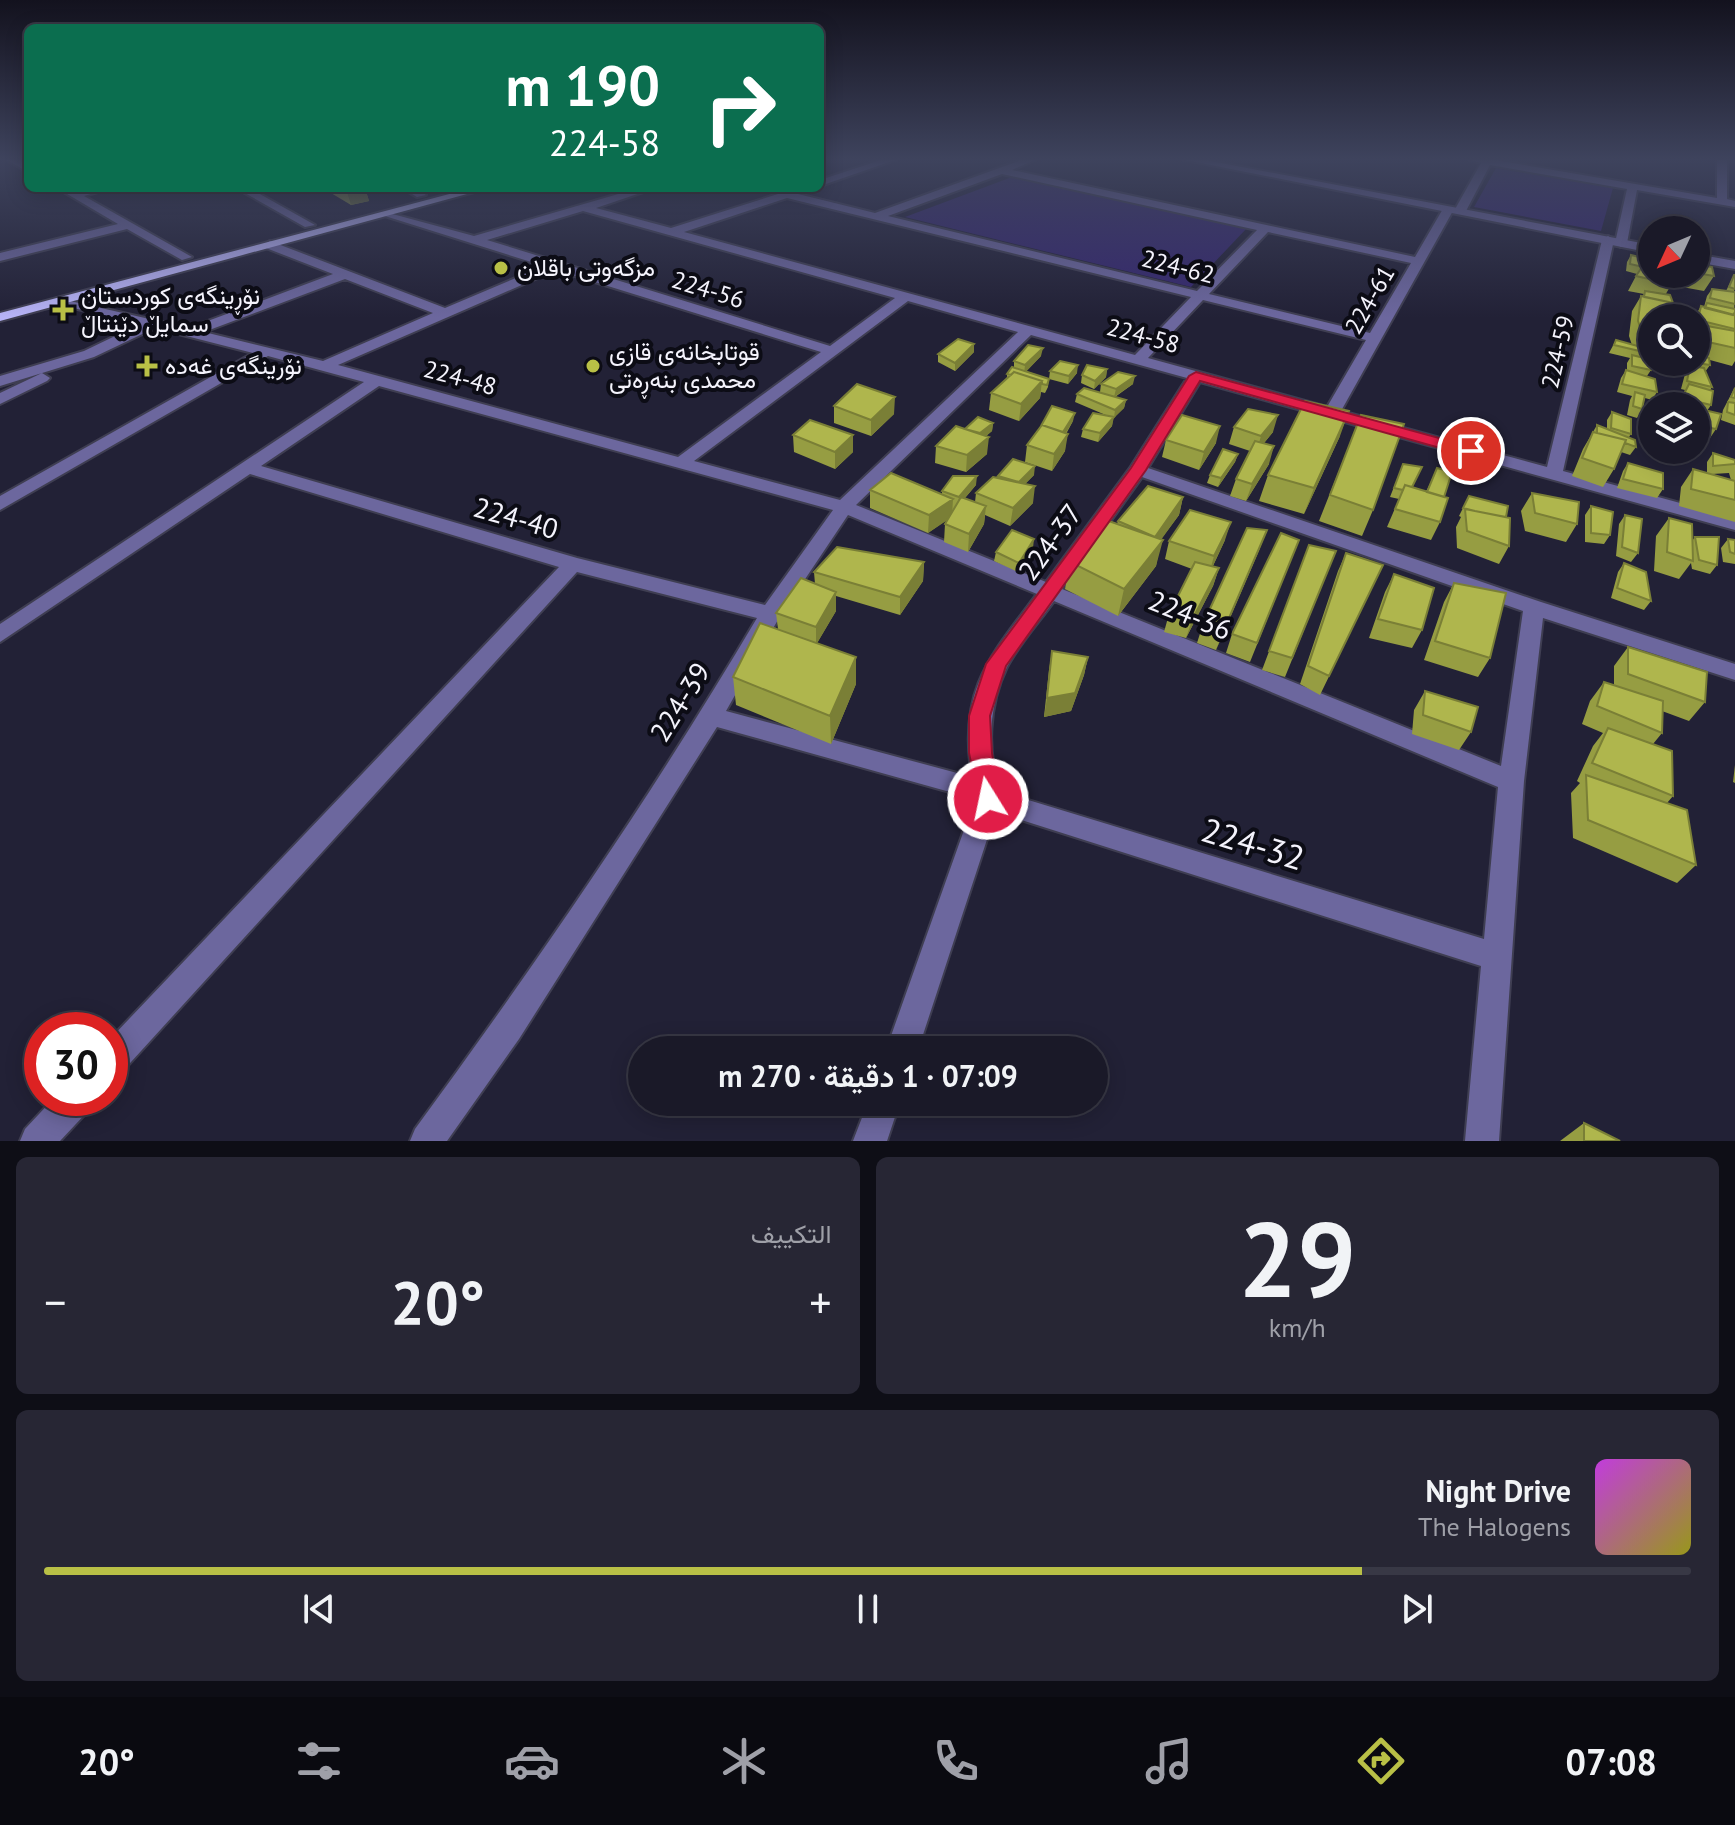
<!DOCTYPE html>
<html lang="ar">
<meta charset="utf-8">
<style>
body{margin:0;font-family:"PT Sans",Vazirmatn,sans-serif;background:#272634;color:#f1f3f6;direction:rtl;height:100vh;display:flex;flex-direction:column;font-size:30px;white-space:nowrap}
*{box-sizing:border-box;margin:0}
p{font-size:26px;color:#9fa0a8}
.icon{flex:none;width:44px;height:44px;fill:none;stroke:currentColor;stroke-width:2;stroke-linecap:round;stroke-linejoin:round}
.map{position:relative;height:1141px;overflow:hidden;direction:ltr}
.side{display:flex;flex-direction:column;gap:16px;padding:16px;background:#0e0e16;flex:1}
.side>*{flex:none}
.hud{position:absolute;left:24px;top:24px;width:800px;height:168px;border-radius:12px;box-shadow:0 4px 20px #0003,0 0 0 2px #383845;direction:rtl;background:#0b6e4f;color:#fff;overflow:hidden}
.needle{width:52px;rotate:226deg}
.controls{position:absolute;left:1638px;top:216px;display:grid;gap:16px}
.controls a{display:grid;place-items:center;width:72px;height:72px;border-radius:50%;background:#1a1928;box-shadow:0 4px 20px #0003,0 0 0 2px #383845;font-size:40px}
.speed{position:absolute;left:24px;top:1012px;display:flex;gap:16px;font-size:40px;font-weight:700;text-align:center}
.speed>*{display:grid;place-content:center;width:104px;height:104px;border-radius:50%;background:#1a1928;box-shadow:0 4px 20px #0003,0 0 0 2px #383845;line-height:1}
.speed .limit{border:12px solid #d22;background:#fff;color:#111}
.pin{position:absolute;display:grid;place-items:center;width:68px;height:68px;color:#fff;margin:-34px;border:4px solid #fff;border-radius:50%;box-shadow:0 2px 8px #0007}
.me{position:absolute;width:88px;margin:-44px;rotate:350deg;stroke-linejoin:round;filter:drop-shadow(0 0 6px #0008)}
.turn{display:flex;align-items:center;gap:28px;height:168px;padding:0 32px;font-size:36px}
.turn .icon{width:104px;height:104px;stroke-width:2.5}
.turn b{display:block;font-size:56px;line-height:68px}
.big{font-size:60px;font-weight:600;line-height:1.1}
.side .card{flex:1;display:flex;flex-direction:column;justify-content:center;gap:12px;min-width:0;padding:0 28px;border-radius:12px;background:#272634}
.side .dial{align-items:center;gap:0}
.dial b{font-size:104px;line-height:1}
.song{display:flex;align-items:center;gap:24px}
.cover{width:96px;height:96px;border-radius:12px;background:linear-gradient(135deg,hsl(290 70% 55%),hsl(60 70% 35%))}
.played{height:8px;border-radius:4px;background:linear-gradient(90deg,#b9c046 80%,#383845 80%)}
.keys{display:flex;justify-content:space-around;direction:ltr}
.heat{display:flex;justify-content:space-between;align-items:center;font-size:44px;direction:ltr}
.side .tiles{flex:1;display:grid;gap:16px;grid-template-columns:1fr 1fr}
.card:last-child{grid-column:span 2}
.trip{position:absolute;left:628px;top:1036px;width:480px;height:80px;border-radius:40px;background:#1a1928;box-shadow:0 4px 20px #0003,0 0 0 2px #383845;font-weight:600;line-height:80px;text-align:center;direction:rtl}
.menu{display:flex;height:128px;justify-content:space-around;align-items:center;background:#0a0a10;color:#9fa0a8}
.menu .icon{width:56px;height:56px}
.menu .current{color:#b9c046}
.menu b{font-size:36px;color:#f1f3f6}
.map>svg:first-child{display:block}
</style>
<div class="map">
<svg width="1735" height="1141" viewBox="0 0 1735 1141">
<rect width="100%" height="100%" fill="#222136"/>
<path fill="#35276f" d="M1496,168L1613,188L1601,231L1474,207Z
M1012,177L1247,228L1191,287L905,217Z"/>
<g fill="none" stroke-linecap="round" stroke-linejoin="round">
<defs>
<path id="minor" d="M5,159H17L28,165V172Z
M884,159H898L820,186V180Z
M1024,159H1037L1012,170L1415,257L1444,207H1452L1454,209L1341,411L1547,467L1602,240L1608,236L1614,240L1563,471L1735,518V530L1200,382L1148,468L1541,602L1735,664V680L1543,618L1524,781L1499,1141H1465L1481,966L996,812L918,1050H886L975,799L717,727L519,1039L447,1141H410L415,1129C536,964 653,794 757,618L577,572L121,1073L110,1078V1039L559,567L250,474L0,642V624L364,382L268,356L0,510V496L253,353L155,328L94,357L0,386V376L84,351L140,324L57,304V298L189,328L333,274L266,248L264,245L270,241L445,308L544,266L385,216V212L474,236L639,188H655L596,208L671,228L797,188L801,191L798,194L875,213ZM1002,174L1257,230L1197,291L888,216ZM787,198L1191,297L1135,355L684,232ZM583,211L895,298L830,346L487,240ZM1268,232L1411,263L1370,333L1209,294ZM556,270L821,352L678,457L338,365ZM345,279L433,313L323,361L204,332ZM1203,300L1366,340L1327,407L1148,358ZM908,301L1018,332L840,500L694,461ZM1031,335L1187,378L1130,468L1046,582L856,505ZM379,386L833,510L765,605L577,558L261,466ZM1142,477L1523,611L1501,766L1062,589ZM848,515L1037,594C988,659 958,691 972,777L726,711L779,618ZM1054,601L1498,787L1484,939L1002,792C985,754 989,704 1007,667C1019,644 1039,622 1054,601Z
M1468,159H1489L1717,198V159H1727V199L1735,201V207L1637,190L1627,243L1621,247L1615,243L1627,189L1490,165L1466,211L1460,214L1454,211L1481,163Z
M57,188L76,191L111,188L84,196L192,257L182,260L127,229L0,261V253L118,224Z
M236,188H249L315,225L305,227Z
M402,188H415L426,195L417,197Z
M42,373L50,378L47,381L0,404V393Z
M54,1098H93L89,1110L60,1141H20L25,1129Z
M868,1102H900L887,1141H853Z"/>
<path id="tertiary" d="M1181,159H1200L1652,245V253Z
M1696,254L1735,261V269L1696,262Z"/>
<path id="primary" d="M472,188H489L0,321V313Z"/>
</defs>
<use href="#minor" stroke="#3f3e52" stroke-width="4"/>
<use href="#tertiary" stroke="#3f3e52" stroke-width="4"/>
<use href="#primary" stroke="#3f3e52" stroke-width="4"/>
<use href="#minor" fill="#6c679e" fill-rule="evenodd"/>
<use href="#tertiary" fill="#6c679e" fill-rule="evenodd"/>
<use href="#primary" fill="#b7b3f7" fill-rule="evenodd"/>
</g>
<path fill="#969d42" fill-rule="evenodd" d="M329,188H365L369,201L351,205L331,193Z
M1631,255L1652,274H1696V264L1714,276L1704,291L1671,285L1652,318V347L1650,349L1652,350V362H1658L1656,365L1652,364L1651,370L1647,376L1657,392L1652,400L1645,398L1642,409L1637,418L1627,415L1630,400L1632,396L1617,392L1621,378L1626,370H1627V363L1630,358L1609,353L1616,340L1632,345L1629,336L1632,311L1641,296H1642L1644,294L1628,291L1637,274L1626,271L1627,262Z
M1734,275L1735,361L1732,366L1710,360V365L1705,372L1712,387L1710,390L1711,405L1707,411L1716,429L1710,438L1696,435V416L1698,412L1696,411V406H1677L1685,390L1681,389L1685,374L1687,370L1682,369L1683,362H1696V343L1699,338L1696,337V318H1694L1701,306L1704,307L1707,296L1712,289L1726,291Z
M974,352L955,371L938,362V354Z
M1041,356L1026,371L1049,379L1050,371L1077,373L1068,384L1049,379L1048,387L1045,393L1041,392L1040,398L1019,421L989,410L991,393L1007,379V374L1014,367V361Z
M1107,369L1106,377L1094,389L1081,383L1082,375Z
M1101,384H1133L1115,397L1126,400L1124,408L1113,418L1112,426L1098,442L1081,437L1083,429L1108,416L1075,402L1077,394L1100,392Z
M1735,387V425L1721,420L1723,410Z
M1656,398L1669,406H1652V422H1651V407Z
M834,406L894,414L871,436L834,423Z
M1612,412L1631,434L1629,437L1636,447L1630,455L1621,452L1614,469L1603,487L1572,476L1583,449L1597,425L1607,429V420Z
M1361,415L1373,510L1362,536L1319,521Z
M1073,421L1066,434L1065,451L1052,471L1025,462L1027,445Z
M993,423L992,431L986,436L987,454L966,472L935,463L936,446L965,429Z
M1234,427L1273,432L1264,443L1269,464L1246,501L1230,496L1236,479L1250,451L1229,444Z
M1652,431V450H1668L1664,457L1645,450Z
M793,435H853V452L835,469L794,452Z
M1340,436L1304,514L1259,501L1268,475Z
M1166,440L1216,443L1199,470L1162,457Z
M1713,453L1735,460V522L1679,506L1681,487L1693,469L1707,473V462ZM1729,473L1731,480L1712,474Z
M1238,454L1235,462L1218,487L1207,483L1210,475Z
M1628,463L1663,489L1657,498L1617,488L1623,471Z
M1403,464L1412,488L1426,492L1437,468L1444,497L1440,522L1431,540L1387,527L1399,499L1390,497Z
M1034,475L1025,484L1033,503L1010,526L985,515L984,524L968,552L944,542L945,524L948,519L928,533L870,508V490L942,494V491L976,485L965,498L975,502L976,493L998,478V476Z
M1532,493L1577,524L1566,542L1525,531L1521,511Z
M1469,496L1506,517L1509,546L1499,564L1457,548L1456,527L1461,517L1459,516Z
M1183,497L1179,515L1161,539L1156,566L1118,616L1065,589L1070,562L1117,524L1118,521Z
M1591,506L1610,535L1604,544L1585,542V515Z
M1625,515L1638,553L1631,562L1616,556L1619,524Z
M1669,518L1692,541L1695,537L1717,565L1710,574L1692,569L1691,563L1679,579L1654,571L1656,536Z
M1728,539L1735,540V564L1723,562L1721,548Z
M1225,540L1213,566L1219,568L1213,586L1186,638L1164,632L1169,614L1192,569L1165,559L1169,541Z
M1299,540L1250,662L1226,653L1232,634Z
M1309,545L1336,551L1285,677L1262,670Z
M1033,548L1018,572L994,561L996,552Z
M1260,548L1216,650L1197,643L1203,624Z
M1346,553L1383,565L1320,695L1300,684L1338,571Z
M924,562L923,581L900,615L836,596V611L817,643L856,657V684L831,744L736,705L733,677L778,629L776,613L815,584L814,572Z
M1624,563L1651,601L1644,610L1611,598L1618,572Z
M1394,574L1422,630L1412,648L1369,638L1385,592Z
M1454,583L1490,658L1478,677L1424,660L1444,602Z
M1628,647L1705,702L1689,721L1662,711V733L1653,744L1673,796L1667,803L1696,865L1677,883L1573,838L1571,793L1580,783L1577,781L1593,746L1603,733L1582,724L1590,701L1604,682L1614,686V666Z
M1052,651L1088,657L1084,675L1071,711L1044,717L1049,670Z
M1425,691L1471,732L1459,750L1412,734L1414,710Z
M1735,765V783L1733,782Z
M1584,1123L1620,1141H1560Z"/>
<path fill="#7a7f36" d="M362,188H365L369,201L351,205L347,192Z
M974,344V352L955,371V363Z
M1043,348L1041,356L1024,374L1025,365Z
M1078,365L1077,373L1068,384L1069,376Z
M1107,369L1106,377L1094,389L1095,381Z
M1135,376L1133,384L1114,397L1116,389Z
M1042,381L1040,398L1019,421L1021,404Z
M895,397L894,414L871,436V420Z
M1126,400L1124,408L1114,418L1115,410Z
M1349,411L1340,436L1304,514L1314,488Z
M1075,413L1073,421L1059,444L1061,436Z
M1278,415L1273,432L1256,453L1261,436Z
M1114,417L1112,426L1098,442L1100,433Z
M993,423L992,431L979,442L980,433Z
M1220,426L1216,443L1199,470L1204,452Z
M1068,434L1065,451L1052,471L1054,454Z
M853,435V452L835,469V452Z
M989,437L987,454L966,472L967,455Z
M1274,446L1269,464L1246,501L1252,484Z
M1238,454L1235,462L1218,487L1221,478Z
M1035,466L1034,475L1017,492L1018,483Z
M977,476L976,485L958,506L959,497Z
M1035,486L1033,503L1010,526L1013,508Z
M1183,497L1179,515L1150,555L1155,537Z
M953,499L952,517L928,533L929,515Z
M986,506L984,524L968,552L969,534Z
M1231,522L1225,540L1209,574L1214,556Z
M1267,530L1260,548L1216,650L1223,632Z
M1034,539L1033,548L1018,572L1019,563Z
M1163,540L1156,566L1118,616L1124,589Z
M924,562L923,581L900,615V597Z
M1219,568L1213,586L1186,638L1192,620Z
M836,592V611L816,645V627Z
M856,657V684L831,744L830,716Z
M1088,657L1084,675L1071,711L1044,717L1047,698Z"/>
<path fill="#afb64d" stroke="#7a7f36" stroke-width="2" d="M340,188H362L347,192Z
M1631,255L1652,260V269L1630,264Z
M1696,264L1712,267L1714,276L1696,273Z
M1642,267L1652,269V274H1674L1672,284L1636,276Z
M1734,275H1735V289L1729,287Z
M1712,289L1735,292V304L1710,298Z
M1645,291L1670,295L1673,303L1644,297Z
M1641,296L1678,304L1671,318H1652V335H1643L1638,321Z
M1707,303L1735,309V312L1733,315L1705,308Z
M1701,306L1735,315V329L1698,320Z
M1707,326L1735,331V348L1699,340Z
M958,339L974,344L955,363L938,354Z
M1616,340L1652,350V354L1614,345Z
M1028,345L1043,348L1025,365L1014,361Z
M1632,355L1652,360L1653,362L1651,370L1632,366Z
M1696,355L1709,358L1710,365L1691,362H1696Z
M1060,361L1078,365L1069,376L1050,371Z
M1087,365L1107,369L1095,381L1082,375Z
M1690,366L1704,368L1712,387L1687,381Z
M1012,367L1049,379L1047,385L1042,384V381L1014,372L1011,375L1007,374Z
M1626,370L1655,379L1657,392L1622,384Z
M1014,372L1042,381L1021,404L991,393Z
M1118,372L1135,376L1116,389L1101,384Z
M857,384L895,397L871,420L834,406Z
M1689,384L1713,391L1711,405L1682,398Z
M1084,388L1126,400L1115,410L1077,394Z
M1735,388V398L1731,397Z
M1635,392L1645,395L1642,409L1633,406Z
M1656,398L1669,400V406H1656Z
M1305,401L1349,411L1314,488L1268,475Z
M1728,402L1735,403V415L1727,412Z
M1052,406L1075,413L1063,432L1042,425L1041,426Z
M1248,409L1278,415L1261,436L1234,427Z
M1700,409L1721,414L1716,429L1696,425Z
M1612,412L1631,419V434L1611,428Z
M1093,413L1114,417L1100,433L1083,429Z
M1182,415L1220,426L1204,452L1166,440Z
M1361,415L1404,424L1373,510L1330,495Z
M978,417L993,423L980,433L965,429Z
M810,420L853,435L835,452L793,435Z
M1042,425L1068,434L1054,454L1027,445Z
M1597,425L1635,440L1636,447L1625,443L1626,440L1597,433Z
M956,426L989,437L967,455L936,446Z
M1593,432L1626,440L1614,469L1582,458Z
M1255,441L1274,446L1252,484L1236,479Z
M1223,449L1238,454L1221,478L1210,475Z
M1713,453L1735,460V464L1713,466Z
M1013,459L1035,466L1019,482L998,476Z
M1628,463L1663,473V489L1623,479Z
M1403,464L1422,467L1412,487L1405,485L1403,490L1394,488Z
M1437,468L1452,472L1444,497L1427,492Z
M1693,469L1735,481V500L1691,489Z
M891,473L953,499L929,515L870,490Z
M953,476H977L959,497L942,491Z
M993,477L1035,486L1013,508L976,493Z
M1405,485L1448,498L1440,522L1395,509Z
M1148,486L1183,497L1155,537L1118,521Z
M1532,493L1579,502L1577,524L1535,513Z
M1469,496L1508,506L1506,517L1475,511L1463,508Z
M961,497L986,506L969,534L945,524Z
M1591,506L1613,512L1610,535L1591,533Z
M1465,509L1510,518L1509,546L1467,531Z
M1190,510L1231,522L1214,556L1169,541Z
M1625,515L1642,519L1638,553L1622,547Z
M1669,518L1692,524L1693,561L1667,552Z
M1103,519L1163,540L1124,589L1070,562Z
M1247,528L1267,530L1223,632L1203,624Z
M1012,530L1034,539L1019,563L996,552Z
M1281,533L1299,540L1257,643L1232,634Z
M1695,537H1719L1717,565L1699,560Z
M1728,539L1735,540V554L1730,552Z
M1309,545L1336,551L1292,658L1269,651Z
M837,547L924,562L900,597L814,572Z
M1346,553L1383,565L1329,676L1308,666Z
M1195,562L1219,568L1192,620L1169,614Z
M1624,563L1646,572L1651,601L1617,588Z
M1394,574L1434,588L1422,630L1378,619Z
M801,578L836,592L816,627L776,613Z
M1454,583L1506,593L1490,658L1435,641Z
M760,623L856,657L830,716L733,677Z
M1628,647L1707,672L1705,702L1628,674Z
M1052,651L1088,657L1075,693L1047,698Z
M1604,682L1663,701L1662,733L1597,706Z
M1425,691L1478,707L1471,732L1423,715Z
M1608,728L1672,751L1673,796L1592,763Z
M1586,775L1687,810L1696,865L1588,820Z
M1584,1123L1620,1141H1584Z"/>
<linearGradient id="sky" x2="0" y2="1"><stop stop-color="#13121e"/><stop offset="0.5" stop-color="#3e435d"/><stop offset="1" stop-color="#3e435d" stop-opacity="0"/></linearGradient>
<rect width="1735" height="318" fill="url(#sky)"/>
<path fill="#e11d48" stroke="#92132f" stroke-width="2" d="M1196,372L1476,448L1478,451L1476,455H1465L1200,381L1146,470L1006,666L990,716L992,753L1000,799L997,806L988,809L980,806L969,753V716L986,664L1131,468L1189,376Z"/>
<g fill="#b9c046" stroke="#0c0c15" stroke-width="3">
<circle cx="501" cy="268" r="8"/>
<path d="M59 298h8v8h8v8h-8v8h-8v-8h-8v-8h8z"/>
<path d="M143 354h8v8h8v8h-8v8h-8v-8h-8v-8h8z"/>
<circle cx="593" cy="366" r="8"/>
</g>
<g text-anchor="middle" stroke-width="8" stroke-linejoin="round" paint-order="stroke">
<g font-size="24" fill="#f4f3fc" stroke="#0c0c15">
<text transform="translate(1178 267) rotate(14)" y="8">224-62</text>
<text transform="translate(708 290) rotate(17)" y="8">224-56</text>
<text transform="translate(1370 300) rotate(-60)" y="8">224-61</text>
<text transform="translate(1143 336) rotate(15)" y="8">224-58</text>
<text transform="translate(1558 352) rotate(-77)" y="8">224-59</text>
<text transform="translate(460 378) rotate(15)" y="8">224-48</text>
</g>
<g font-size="24" fill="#f4f3fc" stroke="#0c0c15" text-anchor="start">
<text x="517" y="276">مزگه‌وتی باقلان</text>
<text x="81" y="304">نۆڕینگەی کوردستان<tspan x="81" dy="28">سمایڵ دێنتاڵ</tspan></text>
<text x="609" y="360">قوتابخانەی قازی<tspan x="609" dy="28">محمدی بنەڕەتی</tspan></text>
<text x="165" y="374">نۆرینگەی غەدە</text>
</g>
<g font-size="28" fill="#f4f3fc" stroke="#0c0c15">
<text transform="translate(516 518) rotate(16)" y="10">224-40</text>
<text transform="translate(1050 542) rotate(-54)" y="10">224-37</text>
<text transform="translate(1190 615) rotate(22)" y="10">224-36</text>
<text transform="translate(680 702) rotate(-58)" y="10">224-39</text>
</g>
<g font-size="34" fill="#f4f3fc" stroke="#0c0c15">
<text transform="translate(1253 844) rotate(17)" y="12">224-32</text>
</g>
</g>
</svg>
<div class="controls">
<a><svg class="needle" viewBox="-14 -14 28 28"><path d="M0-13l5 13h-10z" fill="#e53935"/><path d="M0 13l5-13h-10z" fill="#9fa0a8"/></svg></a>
<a><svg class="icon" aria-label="search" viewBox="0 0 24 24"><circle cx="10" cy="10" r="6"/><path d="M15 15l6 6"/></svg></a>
<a><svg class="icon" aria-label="layers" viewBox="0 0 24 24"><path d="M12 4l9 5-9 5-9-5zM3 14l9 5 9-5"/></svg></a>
</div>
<div class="speed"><div class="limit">30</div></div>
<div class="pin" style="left:1471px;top:451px;background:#d93025"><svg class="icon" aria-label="arrive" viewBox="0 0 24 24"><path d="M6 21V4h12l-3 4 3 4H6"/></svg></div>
<svg class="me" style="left:988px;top:799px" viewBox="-20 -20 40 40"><circle r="17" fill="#e11d48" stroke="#fff" stroke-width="3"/><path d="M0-11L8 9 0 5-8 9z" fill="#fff"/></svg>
<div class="trip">07:09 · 1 دقيقة · 270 m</div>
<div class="hud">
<div class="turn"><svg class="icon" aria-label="right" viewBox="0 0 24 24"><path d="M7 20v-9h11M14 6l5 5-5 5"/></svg><div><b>190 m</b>224-58</div></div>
</div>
</div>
<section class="side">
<div class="tiles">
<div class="card dial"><b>29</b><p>km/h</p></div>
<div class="card"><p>التكييف</p>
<div class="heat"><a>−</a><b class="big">20°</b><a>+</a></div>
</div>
<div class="card">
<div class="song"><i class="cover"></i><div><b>Night Drive</b><p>The Halogens</p></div></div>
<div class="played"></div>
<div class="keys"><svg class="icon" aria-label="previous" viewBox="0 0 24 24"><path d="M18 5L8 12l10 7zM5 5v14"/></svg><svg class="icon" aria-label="pause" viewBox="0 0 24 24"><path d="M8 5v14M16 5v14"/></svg><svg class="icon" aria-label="next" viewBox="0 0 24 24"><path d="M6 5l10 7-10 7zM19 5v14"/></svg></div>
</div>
</div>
</section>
<nav class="menu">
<b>07:08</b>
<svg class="icon current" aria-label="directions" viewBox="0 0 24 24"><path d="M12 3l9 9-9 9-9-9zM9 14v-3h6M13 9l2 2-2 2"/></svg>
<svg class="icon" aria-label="music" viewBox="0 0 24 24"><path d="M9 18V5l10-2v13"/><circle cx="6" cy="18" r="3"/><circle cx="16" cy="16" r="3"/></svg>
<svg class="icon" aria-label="phone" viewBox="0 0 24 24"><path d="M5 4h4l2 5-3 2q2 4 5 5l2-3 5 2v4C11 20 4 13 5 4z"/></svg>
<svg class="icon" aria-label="climate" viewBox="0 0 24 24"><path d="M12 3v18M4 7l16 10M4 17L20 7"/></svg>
<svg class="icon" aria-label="car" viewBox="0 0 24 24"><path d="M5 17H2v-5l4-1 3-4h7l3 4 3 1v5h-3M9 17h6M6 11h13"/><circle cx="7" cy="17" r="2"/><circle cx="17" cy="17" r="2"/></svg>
<svg class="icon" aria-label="filters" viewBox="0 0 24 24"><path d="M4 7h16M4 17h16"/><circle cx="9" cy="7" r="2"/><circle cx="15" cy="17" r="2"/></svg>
<b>20°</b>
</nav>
